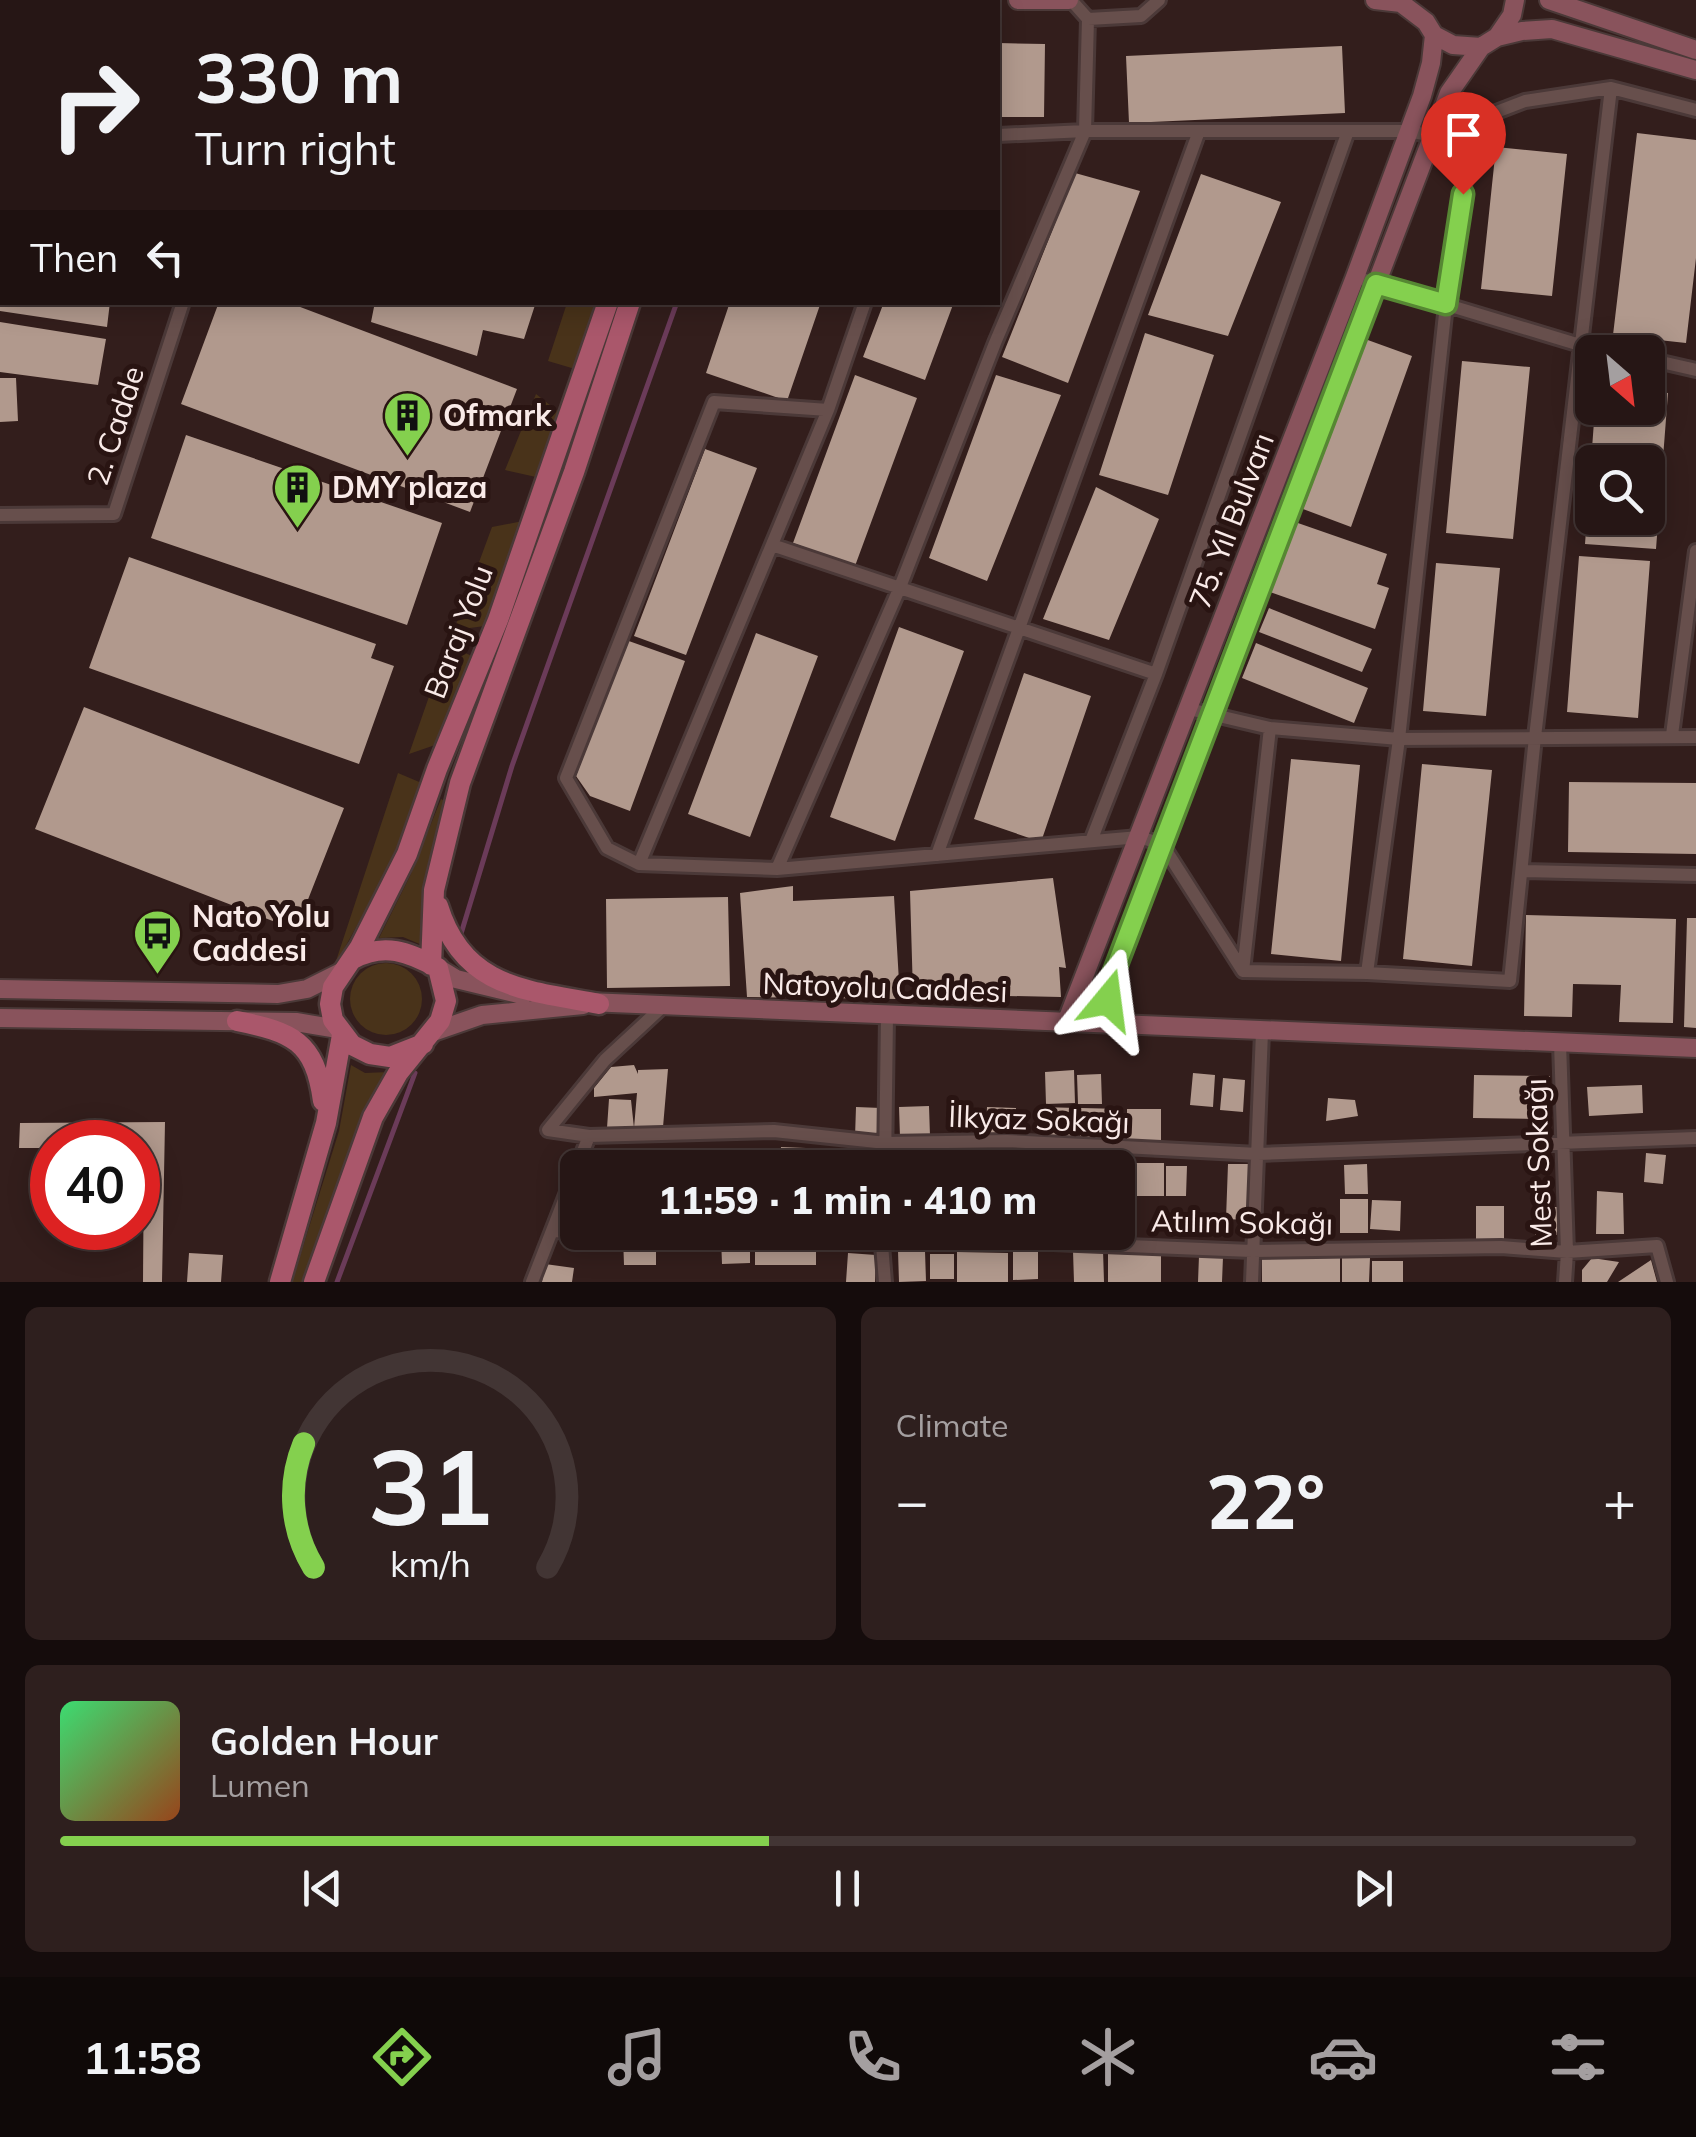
<!DOCTYPE html>
<meta charset="utf-8">
<style>
body{margin:0;font-family:Mulish,sans-serif;background:#2e1f1e;color:#f1f3f6;height:100vh;display:flex;flex-direction:column;font-size:38px;white-space:nowrap}
*{box-sizing:border-box;margin:0}
p{font-size:32px;color:#a49fa0}
.icon{flex:none;width:55px;height:55px;fill:none;stroke:currentColor;stroke-width:2;stroke-linecap:round;stroke-linejoin:round}
.map{position:relative;height:1282px;overflow:hidden}
.panel{display:flex;flex-direction:column;gap:25px;padding:25px;background:#150c0c;flex:1}
.panel>*{flex:none}
.top-card{position:absolute;left:0px;top:0px;width:1000px;height:305px;box-shadow:0 5px 25px #0003,0 0 0 2px #423534;background:#261615;color:#f1f3f6;overflow:hidden}
.needle{width:65px;rotate:152deg}
.tools{position:absolute;left:1575px;top:335px;display:grid;gap:20px}
.tools a{display:grid;place-items:center;width:90px;height:90px;border-radius:15px;background:#261615;box-shadow:0 5px 25px #0003,0 0 0 2px #423534;font-size:50px}
.speed{position:absolute;left:30px;top:1120px;display:flex;gap:20px;font-size:50px;font-weight:700;text-align:center}
.speed>*{display:grid;place-content:center;width:130px;height:130px;border-radius:50%;background:#261615;box-shadow:0 5px 25px #0003,0 0 0 2px #423534;line-height:1}
.speed .limit{border:15px solid #d22;background:#fff;color:#111}
.pin{position:absolute;display:grid;place-items:center;width:85px;height:85px;color:#fff;margin:-102px -42px;border-radius:50% 50% 50% 0;rotate:-45deg;box-shadow:0 0 10px #0007}
.pin .icon{rotate:45deg}
.me{position:absolute;width:110px;margin:-55px;rotate:16deg;stroke-linejoin:round;filter:drop-shadow(0 0 8px #0008)}
.turn{display:flex;align-items:center;gap:35px;height:210px;padding:0 30px;font-size:45px}
.turn .icon{width:130px;height:130px;stroke-width:2.5}
.turn b{display:block;font-size:70px;line-height:85px}
.then{display:flex;align-items:center;height:95px;padding:0 30px;background:#0003;gap:20px;font-size:38px}
.big{font-size:75px;font-weight:800;line-height:1.1}
.panel .card{flex:1;display:flex;flex-direction:column;justify-content:center;gap:15px;min-width:0;padding:0 35px;border-radius:15px;background:#2e1f1e}
.panel .dial{align-items:center;gap:0}
.dial svg{height:260px;overflow:visible;fill:none;stroke:#423534;stroke-width:7;stroke-linecap:round;text-anchor:middle}
.dial text{fill:#f1f3f6;stroke:none}
.song{display:flex;align-items:center;gap:30px}
.cover{width:120px;height:120px;border-radius:15px;background:linear-gradient(135deg,hsl(140 70% 55%),hsl(20 70% 35%))}
.played{height:10px;border-radius:5px;background:linear-gradient(90deg,#84d04e 45%,#423534 45%)}
.keys{display:flex;justify-content:space-around;direction:ltr}
.heat{display:flex;justify-content:space-between;align-items:center;font-size:55px;direction:ltr}
.panel .tiles{flex:1;display:grid;gap:25px;grid-template-columns:1fr 1fr}
.card:last-child{grid-column:span 2}
.trip{position:absolute;left:560px;top:1150px;width:575px;height:100px;border-radius:15px;background:#261615;box-shadow:0 5px 25px #0003,0 0 0 2px #423534;font-weight:800;line-height:100px;text-align:center}
.tabs{display:flex;height:160px;justify-content:space-around;align-items:center;background:#0f0908;color:#a49fa0}
.tabs .icon{width:70px;height:70px}
.tabs .selected{color:#84d04e}
.tabs b{font-size:45px;color:#f1f3f6}
.map>svg:first-child{display:block}
</style>
<div class="map">
<svg width="1696" height="1282" viewBox="0 0 1696 1282">
<rect width="100%" height="100%" fill="#331e1c"/>
<path fill="#49331a" d="M567,303H600L575,369L548,361Z
M536,394L560,413L536,477L505,470Z
M523,521L485,626L454,630L492,527Z
M447,645L472,656L438,744L409,754Z
M398,773L424,784L400,848L334,967Z
M441,799L447,802L428,878L422,945L403,937L379,938L410,876Z
M350 999a36 36 0 1 1 72 0a36 36 0 1 1-72 0Z
M351,1065L365,1073L389,1072L304,1282H292L339,1131Z"/>
<g fill="none" stroke-linecap="round" stroke-linejoin="round">
<path stroke="#6b3b59" stroke-width="5" d="M460,937L512,766L677,302
M337,1282L415,1073"/>
</g>
<path fill="#b1998d" d="M998,43L1045,44L1044,117H998Z
M1342,46L1345,113L1129,123L1126,56Z
M1637,133L1696,140V258L1686,343L1613,335Z
M1496,147L1567,154L1552,296L1481,289Z
M1075,173L1140,191L1068,383L1002,357Z
M1201,174L1281,202L1228,336L1148,315Z
M0,302H110L107,327L0,311Z
M219,302H287L517,389L470,512L181,404Z
M375,302H536L524,339L483,330L477,356L371,322Z
M730,302H821L787,401L706,373Z
M884,302H954L925,380L863,357Z
M0,322L106,339L98,385L0,372Z
M1145,333L1214,355L1168,495L1099,475Z
M1365,339L1412,356L1351,527L1303,509Z
M1462,361L1530,367L1513,539L1446,533Z
M855,375L917,398L855,566L793,543Z
M996,375L1061,395L987,581L929,558Z
M0,378H16L18,421L0,422Z
M1648,391L1668,393L1656,549L1585,544L1590,477H1592V518H1648V462H1591L1595,408H1648Z
M186,435L442,523L407,625L151,538Z
M705,449L757,468L686,655L634,636Z
M1096,487L1159,519L1109,640L1043,619Z
M1295,522L1387,554L1377,584L1389,588L1375,629L1270,592Z
M1579,556L1650,561L1638,718L1567,712Z
M129,557L376,644L371,658L394,666L359,764L89,668Z
M1436,563L1500,568L1486,716L1423,711Z
M1269,608L1372,649L1362,672L1259,632Z
M899,627L964,651L895,841L830,817Z
M756,633L818,656L750,837L688,814Z
M626,640L685,661L630,811L590,796L576,776Z
M1256,643L1368,688L1354,723L1242,678Z
M1024,673L1091,696L1041,842L974,819Z
M84,707L344,808L296,930L35,829Z
M1291,759L1360,765L1341,961L1271,954Z
M1422,764L1492,770L1472,966L1403,959Z
M1569,782L1696,783V854L1568,852Z
M1053,878L1066,968L1059,967L1061,997L913,994L910,891Z
M793,886V901L894,896L900,999L747,997L740,893Z
M728,897L730,986L607,988L606,899Z
M1526,915L1676,919L1673,1023L1619,1022L1621,985L1573,984L1572,1017L1524,1016Z
M1687,918H1696V1028L1684,1027Z
M634,1065L638,1074V1070L668,1069L663,1127L634,1128H607L609,1099L631,1100L634,1128L637,1093L594,1097V1088L611,1067Z
M1074,1070L1075,1103L1046,1104L1045,1072Z
M1193,1073L1215,1075L1213,1107L1190,1105Z
M1101,1074L1102,1104H1078L1077,1075Z
M1474,1075L1550,1076L1549,1119L1473,1118Z
M1223,1078L1245,1080L1243,1112L1220,1110Z
M1642,1085L1643,1113L1589,1116L1587,1087Z
M1328,1098L1355,1100L1358,1116L1326,1121Z
M929,1106L930,1136L900,1137L899,1107Z
M856,1107L881,1108L880,1138L855,1137Z
M987,1107L1016,1108L1015,1138L986,1137Z
M1040,1107L1077,1108L1076,1137L1040,1136Z
M1081,1108L1122,1109V1138H1080Z
M1127,1109H1161V1141H1127Z
M165,1122L162,1282H143L144,1148H138V1142H52V1148H19L20,1123Z
M781,1147L806,1148V1168H780Z
M735,1152V1168H696V1153Z
M1646,1153L1666,1155L1663,1184L1644,1182Z
M902,1157H955V1168H902Z
M1042,1159H1109L1110,1168H1042Z
M826,1160L851,1161V1168H826Z
M1135,1163H1164V1196H1135Z
M1228,1164H1249L1247,1220L1226,1219Z
M1367,1164L1368,1194H1345L1344,1165Z
M1166,1166H1187L1186,1196H1166Z
M1597,1191L1623,1193L1624,1234H1596Z
M1118,1197H1133V1226H1118Z
M1340,1199H1368V1233H1340Z
M1372,1200L1401,1201L1400,1231L1370,1229Z
M1476,1206H1504V1240L1476,1241Z
M1536,1207H1558L1557,1235H1535Z
M623,1236L656,1237V1265H624Z
M750,1236V1263L722,1264L721,1237Z
M755,1241H816V1265H755Z
M1013,1250H1038V1279L1013,1280Z
M1103,1250L1104,1282H1074L1073,1251Z
M898,1251H925L926,1281L899,1282Z
M957,1252L1008,1253V1282H957Z
M189,1253L223,1255L221,1282H187Z
M848,1253L876,1255L875,1282H846Z
M930,1254H954V1279H930Z
M1108,1254H1161V1282H1108Z
M1199,1256L1223,1257L1222,1282H1198Z
M1340,1257V1282H1262V1258Z
M1342,1257L1370,1258L1369,1282H1342Z
M1592,1258L1619,1262L1607,1282H1582V1270Z
M1651,1260L1657,1282H1618Z
M1372,1261H1403V1282H1372Z
M545,1264L574,1268L572,1282H542Z"/>
<g fill="none" stroke-linecap="round" stroke-linejoin="round">
<defs>
<path id="street" d="M1071,0L1088,19L1141,16L1159,0
M281,2L282,0
M998,135L1085,131H1408L1434,136L1525,101L1611,88L1696,110
M1355,277L1580,345L1615,352
M865,302L828,410L714,402L566,778L607,848L639,864L777,869L900,587L995,343L1085,131L1088,19
M1648,359L1696,370
M0,515L114,514L183,302
M772,545L1156,674L1348,131
M1189,709L1270,728L1399,739L1696,737
M1672,735L1696,551
M1091,841L1156,674
M937,855L1199,131
M639,864L828,410
M777,869L1139,837L1162,844L1243,971L1367,973L1510,981L1535,737L1611,88
M1522,871L1696,875
M1243,971L1270,728
M1367,973L1399,739L1446,305L1474,121
M661,1008L605,1060L548,1130L589,1136L774,1131L886,1143L1007,1141L1258,1154L1696,1138
M1560,1043L1567,1252L1565,1282
M885,1168L887,1016
M553,1231L578,1232
M670,1232L880,1236L1252,1251L1501,1247L1567,1252L1657,1246L1667,1282
M881,1232L885,1282
M532,1282L589,1136
M1252,1282L1262,1032"/>
<path id="secondary" d="M1018,0H1069
M1375,0L1401,3L1426,22L1434,35L1453,45L1481,47L1497,37L1522,31L1552,29L1696,70
M1549,0L1696,50
M824,2L831,0
M1497,37L1512,15L1515,0
M438,968L456,979L523,995
M0,989L278,994L307,989L341,972
M588,1002L1696,1048
M0,1018L296,1022L338,1029
M1066,1023L1355,277L1422,96L1431,63L1434,35
M1110,1024L1109,985L1449,93L1481,47
M433,1032L482,1015L583,1005"/>
<path id="primary" d="M694,0L695,2
M799,2V0
M438,906C463,988 525,990 599,1004
M431,965L434,890L460,783L574,472L630,302
M237,1021C292,1032 315,1041 323,1101
M423,1044L390,1057L370,1054L352,1045L333,1020L330,1004L333,987L360,947L407,854L437,769L498,620L608,302
M280,1282L326,1123L342,1035
M314,1282L373,1117L398,1073L440,1021L446,1001L438,968C409,952 384,942 353,959"/>
</defs>
<use href="#street" stroke="#4b3938" stroke-width="18"/>
<use href="#secondary" stroke="#4b3938" stroke-width="22"/>
<use href="#primary" stroke="#4b3938" stroke-width="25"/>
<use href="#street" stroke="#674f4c" stroke-width="12"/>
<use href="#secondary" stroke="#89535c" stroke-width="18"/>
<use href="#primary" stroke="#aa576b" stroke-width="20"/>
</g>
<g fill="none" stroke-linecap="round" stroke-linejoin="round">
<defs>
<path id="route" d="M1108,1000L1109,985L1376,284L1446,304L1463,194"/>
</defs>
<use href="#route" stroke="#568733" stroke-width="25"/>
<use href="#route" stroke="#84d04e" stroke-width="18"/>
</g>
<defs>
<symbol id="building-pin" viewBox="-11 -11 22 30"><path d="M0 17L-7.5 6A9.5 9.5 0 1 1 7.5 6Z" fill="#84d04e" stroke="#291412"/><path d="M-4-6H4V6H1V3H-1V6H-4ZM-2.5-4.3h1.7v1.8h-1.7ZM.8-4.3h1.7v1.8H.8ZM-2.5-1h1.7V.8h-1.7ZM.8-1h1.7V.8H.8Z" fill="#111"/></symbol>
<symbol id="bus-pin" viewBox="-11 -11 22 30"><path d="M0 17L-7.5 6A9.5 9.5 0 1 1 7.5 6Z" fill="#84d04e" stroke="#291412"/><path d="M-5-6H5V4H4V6H2V4H-2V6H-4V4H-5ZM-3.5-4V0h7V-4ZM-3.5 1.2v1.5H-2V1.2ZM2 1.2v1.5H3.5V1.2Z" fill="#111"/></symbol>
</defs>
<g fill-rule="evenodd">
<use href="#building-pin" x="380" y="388" width="55" height="75"/>
<use href="#building-pin" x="270" y="460" width="55" height="75"/>
<use href="#bus-pin" x="130" y="906" width="55" height="75"/>
</g>
<g text-anchor="middle" stroke-width="10" stroke-linejoin="round" paint-order="stroke">
<g font-size="30" font-weight="bold" fill="#f9eae8" stroke="#291412" text-anchor="start">
<text x="443" y="426">Ofmark</text>
<text x="332" y="498">DMY plaza</text>
<text x="192" y="927">Nato Yolu<tspan x="192" dy="34">Caddesi</tspan></text>
</g>
<g font-size="30" fill="#f9eae8" stroke="#291412">
<text transform="translate(116 426) rotate(-72)" y="10">2. Cadde</text>
<text transform="translate(1232 521) rotate(-69)" y="10">75. Yıl Bulvarı</text>
<text transform="translate(459 632) rotate(-69)" y="10">Baraj Yolu</text>
<text transform="translate(885 988) rotate(2)" y="10">Natoyolu Caddesi</text>
<text transform="translate(1039 1120) rotate(2)" y="10">İlkyaz Sokağı</text>
<text transform="translate(1539 1163) rotate(-92)" y="10">Mest Sokağı</text>
<text transform="translate(1242 1223) rotate(1)" y="10">Atılım Sokağı</text>
</g>
</g>
</svg>
<div class="tools">
<a><svg class="needle" viewBox="-14 -14 28 28"><path d="M0-13l5 13h-10z" fill="#e53935"/><path d="M0 13l5-13h-10z" fill="#a49fa0"/></svg></a>
<a><svg class="icon" aria-label="search" viewBox="0 0 24 24"><circle cx="10" cy="10" r="6"/><path d="M15 15l6 6"/></svg></a>
</div>
<div class="speed"><div class="limit">40</div></div>
<div class="pin" style="left:1463px;top:194px;background:#d93025"><svg class="icon" aria-label="arrive" viewBox="0 0 24 24"><path d="M6 21V4h12l-3 4 3 4H6"/></svg></div>
<svg class="me" style="left:1108px;top:1000px" viewBox="-20 -20 40 40"><path d="M0-17L14 15 0 8-14 15z" fill="#84d04e" stroke="#fff" stroke-width="4"/></svg>
<div class="trip">11:59 · 1 min · 410 m</div>
<div class="top-card">
<div class="turn"><svg class="icon" aria-label="right" viewBox="0 0 24 24"><path d="M7 20v-9h11M14 6l5 5-5 5"/></svg><div><b>330 m</b>Turn right</div></div>
<div class="then">Then<svg class="icon" aria-label="left" viewBox="0 0 24 24"><path d="M17 20v-9H6M10 6l-5 5 5 5"/></svg></div>
</div>
</div>
<section class="panel">
<div class="tiles">
<div class="card dial"><svg viewBox="0 0 100 80">
<path d="M14 69A42 42 0 1 1 86 69"/>
<path d="M14 69A42 42 0 0 1 11 31" stroke="#84d04e"/>
<text x="50" y="56" font-size="32" font-weight="700">31</text>
<text x="50" y="72" font-size="11">km/h</text>
</svg></div>
<div class="card"><p>Climate</p>
<div class="heat"><a>−</a><b class="big">22°</b><a>+</a></div>
</div>
<div class="card">
<div class="song"><i class="cover"></i><div><b>Golden Hour</b><p>Lumen</p></div></div>
<div class="played"></div>
<div class="keys"><svg class="icon" aria-label="previous" viewBox="0 0 24 24"><path d="M18 5L8 12l10 7zM5 5v14"/></svg><svg class="icon" aria-label="pause" viewBox="0 0 24 24"><path d="M8 5v14M16 5v14"/></svg><svg class="icon" aria-label="next" viewBox="0 0 24 24"><path d="M6 5l10 7-10 7zM19 5v14"/></svg></div>
</div>
</div>
</section>
<nav class="tabs">
<b>11:58</b>
<svg class="icon selected" aria-label="directions" viewBox="0 0 24 24"><path d="M12 3l9 9-9 9-9-9zM9 14v-3h6M13 9l2 2-2 2"/></svg>
<svg class="icon" aria-label="music" viewBox="0 0 24 24"><path d="M9 18V5l10-2v13"/><circle cx="6" cy="18" r="3"/><circle cx="16" cy="16" r="3"/></svg>
<svg class="icon" aria-label="phone" viewBox="0 0 24 24"><path d="M5 4h4l2 5-3 2q2 4 5 5l2-3 5 2v4C11 20 4 13 5 4z"/></svg>
<svg class="icon" aria-label="climate" viewBox="0 0 24 24"><path d="M12 3v18M4 7l16 10M4 17L20 7"/></svg>
<svg class="icon" aria-label="car" viewBox="0 0 24 24"><path d="M5 17H2v-5l4-1 3-4h7l3 4 3 1v5h-3M9 17h6M6 11h13"/><circle cx="7" cy="17" r="2"/><circle cx="17" cy="17" r="2"/></svg>
<svg class="icon" aria-label="filters" viewBox="0 0 24 24"><path d="M4 7h16M4 17h16"/><circle cx="9" cy="7" r="2"/><circle cx="15" cy="17" r="2"/></svg>
</nav>
